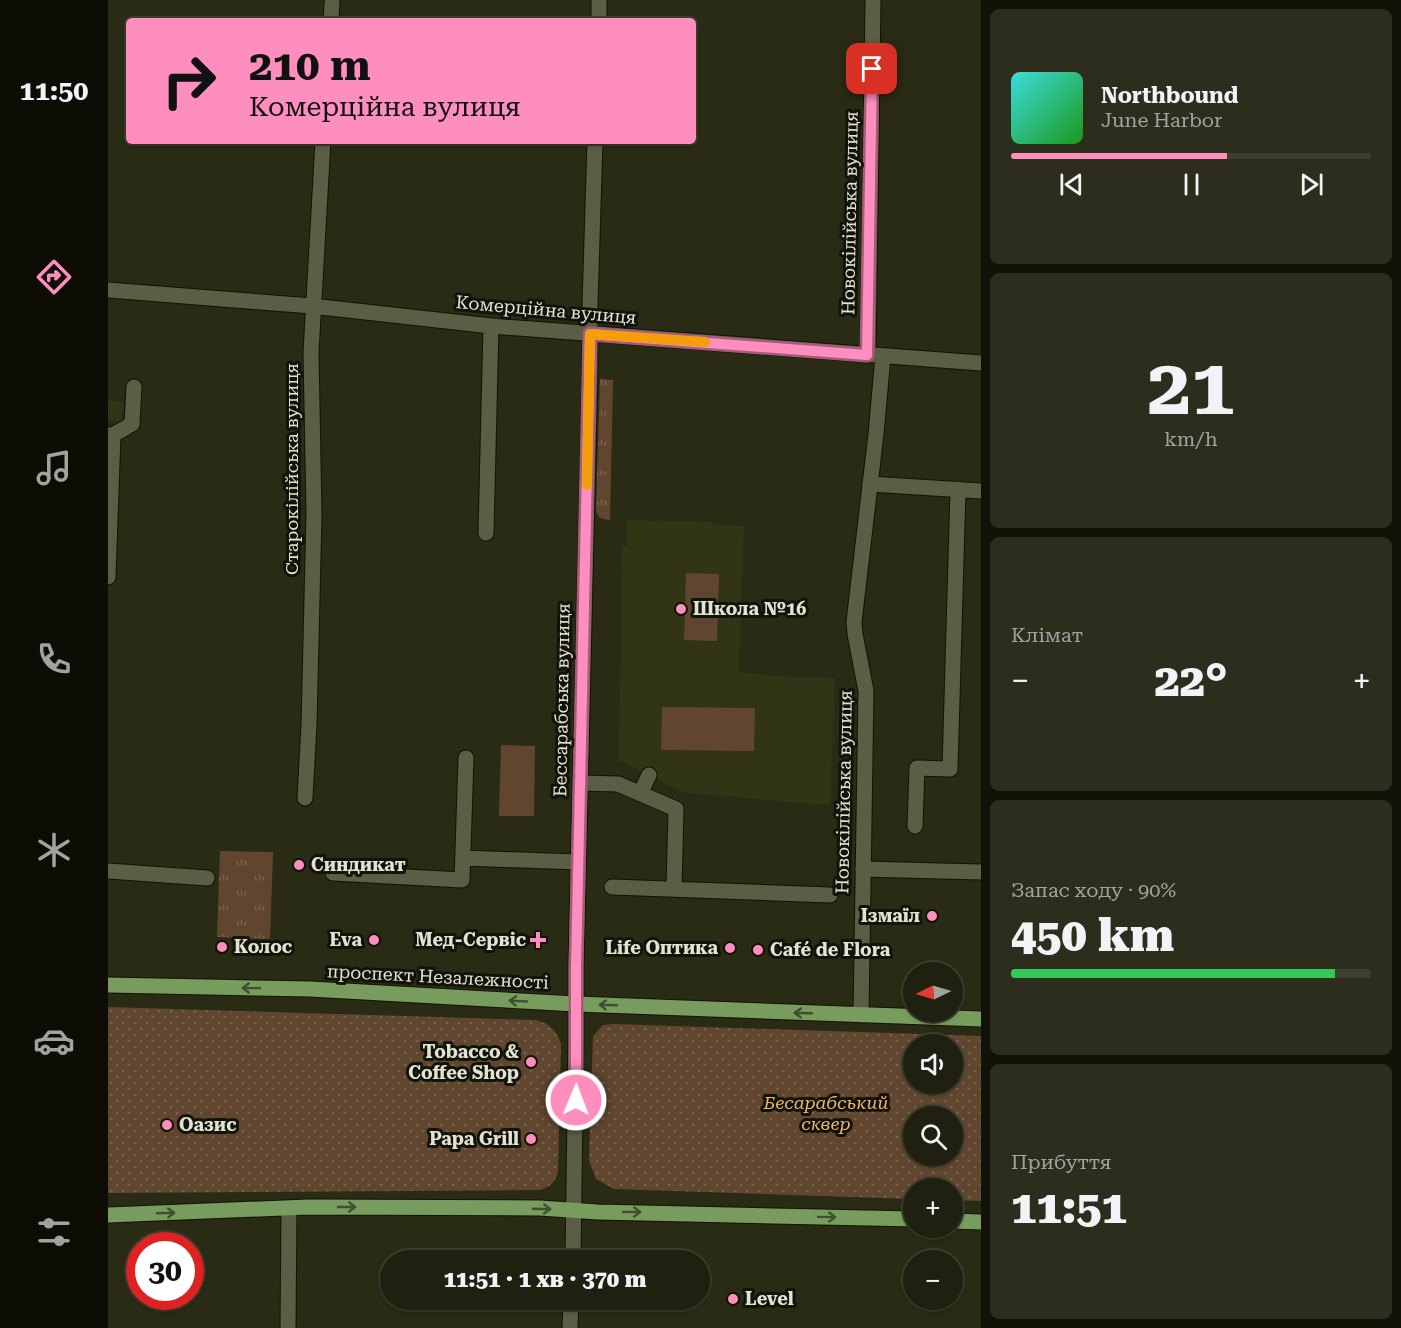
<!DOCTYPE html>
<html lang="uk">
<meta charset="utf-8">
<style>
body{margin:0;font-family:"Roboto Serif",serif;background:#2d2d1e;color:#f1f3f6;height:100vh;display:flex;flex-direction:column;font-size:22px;white-space:nowrap}
*{box-sizing:border-box;margin:0}
p{font-size:20px;color:#a2a39f}
.icon{flex:none;width:33px;height:33px;fill:none;stroke:currentColor;stroke-width:2;stroke-linecap:round;stroke-linejoin:round}
.map{position:relative;flex:1;overflow:hidden}
.side{display:flex;flex-direction:column;gap:9px;padding:9px;background:#121209;width:420px}
.side>*{flex:none}
.top-card{position:absolute;left:18px;top:18px;width:570px;height:126px;border-radius:6px;box-shadow:0 2px 4px #0004,0 0 0 2px #3d3e30;background:#fe8ebe;color:#111;overflow:hidden}
.needle{width:39px;rotate:265deg}
.tools{position:absolute;left:795px;top:962px;display:grid;gap:12px}
.tools a{display:grid;place-items:center;width:60px;height:60px;border-radius:50%;background:#202010;box-shadow:0 2px 4px #0004,0 0 0 2px #3d3e30;font-size:30px}
.speed{position:absolute;left:18px;top:1232px;display:flex;gap:12px;font-size:30px;font-weight:700;text-align:center}
.speed>*{display:grid;place-content:center;width:78px;height:78px;border-radius:50%;background:#202010;box-shadow:0 2px 4px #0004,0 0 0 2px #3d3e30;line-height:1}
.speed .limit{border:9px solid #d22;background:#fff;color:#111}
.pin{position:absolute;display:grid;place-items:center;width:51px;height:51px;color:#fff;margin:-26px;border-radius:12px;box-shadow:0 3px 9px #0006}
.me{position:absolute;width:66px;margin:-33px;rotate:1deg;stroke-linejoin:round;filter:drop-shadow(0 0 4px #0008)}
.turn{display:flex;align-items:center;gap:21px;height:126px;padding:0 24px;font-size:27px}
.turn .icon{width:78px;height:78px;stroke-width:2.5}
.turn b{display:block;font-size:42px;line-height:51px}
.big{font-size:45px;font-weight:800;line-height:1.1}
.side .card{flex:1;display:flex;flex-direction:column;justify-content:center;gap:9px;min-width:0;padding:0 21px;border-radius:9px;background:#2d2d1e}
.side .dial{align-items:center;gap:0}
.dial b{font-size:78px;line-height:1}
.song{display:flex;align-items:center;gap:18px}
.cover{width:72px;height:72px;border-radius:9px;background:linear-gradient(135deg,hsl(180 70% 55%),hsl(120 70% 35%))}
.played{height:6px;border-radius:3px;background:linear-gradient(90deg,#fe8ebe 60%,#3d3e30 60%)}
.keys{display:flex;justify-content:space-around;direction:ltr}
.heat{display:flex;justify-content:space-between;align-items:center;font-size:33px;direction:ltr}
.charge{height:9px;border-radius:4px;background:linear-gradient(90deg,#34c759 90%,#3d3e30 0)}
.trip{position:absolute;left:272px;top:1250px;width:330px;height:60px;border-radius:30px;background:#202010;box-shadow:0 2px 4px #0004,0 0 0 2px #3d3e30;font-weight:800;line-height:60px;text-align:center}
main{display:flex;flex:1;min-height:0}
.tabs{display:flex;flex-direction:column;width:108px;justify-content:space-around;align-items:center;background:#0d0d06;color:#a2a39f}
.tabs .icon{width:42px;height:42px}
.tabs .current{color:#fe8ebe}
.tabs b{font-size:27px;color:#f1f3f6}
.map>svg:first-child{display:block}
</style>
<main>
<nav class="tabs">
<b>11:50</b>
<svg class="icon current" aria-label="directions" viewBox="0 0 24 24"><path d="M12 3l9 9-9 9-9-9zM9 14v-3h6M13 9l2 2-2 2"/></svg>
<svg class="icon" aria-label="music" viewBox="0 0 24 24"><path d="M9 18V5l10-2v13"/><circle cx="6" cy="18" r="3"/><circle cx="16" cy="16" r="3"/></svg>
<svg class="icon" aria-label="phone" viewBox="0 0 24 24"><path d="M5 4h4l2 5-3 2q2 4 5 5l2-3 5 2v4C11 20 4 13 5 4z"/></svg>
<svg class="icon" aria-label="climate" viewBox="0 0 24 24"><path d="M12 3v18M4 7l16 10M4 17L20 7"/></svg>
<svg class="icon" aria-label="car" viewBox="0 0 24 24"><path d="M5 17H2v-5l4-1 3-4h7l3 4 3 1v5h-3M9 17h6M6 11h13"/><circle cx="7" cy="17" r="2"/><circle cx="17" cy="17" r="2"/></svg>
<svg class="icon" aria-label="filters" viewBox="0 0 24 24"><path d="M4 7h16M4 17h16"/><circle cx="9" cy="7" r="2"/><circle cx="15" cy="17" r="2"/></svg>
</nav>
<div class="map">
<svg width="873" height="1328" viewBox="0 0 873 1328">
<defs>
<pattern id="grass-tufts" width="24" height="20" patternUnits="userSpaceOnUse" patternTransform="scale(1.5)"><rect width="24" height="20" fill="#60462e"/><path d="M3 7l-1-3M5 7V3M7 7l1-3M15 17l-1-3M17 17v-4M19 17l1-3" fill="none" stroke="#76614b"/></pattern>
<pattern id="park-dots" width="8" height="8" patternUnits="userSpaceOnUse" patternTransform="scale(1.5)"><rect width="8" height="8" fill="#60462e"/><path d="M2 2h.1M6 6h.1" fill="none" stroke="#76614b" stroke-width="1.8" stroke-linecap="round"/></pattern>
</defs>
<rect width="100%" height="100%" fill="#2a2b15"/>
<path fill="#323416" d="M0,400L16,402L13,422L0,421Z
M519,520L604,522L605,525L636,526L631,672L672,676L727,678L722,805L690,803L574,792L516,762L511,761L514,546H519Z"/>
<path fill="url(#grass-tufts)" d="M492,379L505,380L502,520C493,519 490,518 488,510Z
M112,851L165,852L162,939L109,937Z"/>
<path fill="url(#park-dots)" fill-rule="evenodd" d="M0,1007L428,1020C441,1023 450,1032 453,1044L450,1172C447,1182 443,1187 432,1190L0,1193Z
M506,1024L873,1036V1201L845,1200L844,1188H806L805,1199L506,1189L488,1179L481,1160L485,1036L495,1025ZM806,1044H844V1083H806ZM806,1116H844V1155H806Z"/>
<path fill="#60462e" d="M578,573L611,574L609,641L576,640Z
M554,707L647,708L646,751L553,750Z
M393,745L427,746L426,816H391Z"/>
<g fill="none" stroke-linecap="round" stroke-linejoin="round">
<defs>
<path id="lane" d="M0,435H5L24,424L26,387
M762,484L873,491
M378,533L383,326
M0,577L5,435
M472,783L510,784L568,809L566,889
M532,794L541,775
M807,826L809,768L842,769L850,489
M355,858L470,862
M755,869L873,872
M0,871L99,878
M225,873L354,880L358,758
M504,887L722,895"/>
<path id="street" d="M223,21L224,3
M491,21V0
M0,290L204,306L383,326L873,363
M760,355L765,0
M197,798L201,725L206,514L203,352L215,141
M753,1015L758,691L747,634L746,622L768,434L775,356
M465,1260L468,1037V966L482,366V305L487,141
M180,1328L181,1208
M462,1328L463,1299"/>
<path id="primary" d="M0,985L202,989L468,1004L873,1019
M0,1215L200,1207L432,1208L490,1212L806,1219
M844,1221L873,1222"/>
</defs>
<use href="#lane" stroke="#131401" stroke-width="17"/>
<use href="#street" stroke="#131401" stroke-width="17"/>
<use href="#primary" stroke="#131401" stroke-width="17"/>
<use href="#lane" stroke="#5b5d45" stroke-width="15"/>
<use href="#street" stroke="#5b5d45" stroke-width="15"/>
<use href="#primary" stroke="#789b5e" stroke-width="15"/>
</g>
<defs><path id="oneway-shaft" d="M-6 0H5M1.5-3L5.5 0L1.5 3" fill="none" stroke-width="1.6" stroke-linecap="round" stroke-linejoin="round" transform="scale(1.5)"/></defs>
<g stroke="#40502f">
<use href="#oneway-shaft" transform="translate(143 988) rotate(-179)"/>
<use href="#oneway-shaft" transform="translate(410 1001) rotate(-177)"/>
<use href="#oneway-shaft" transform="translate(500 1005) rotate(-178)"/>
<use href="#oneway-shaft" transform="translate(695 1013) rotate(-178)"/>
<use href="#oneway-shaft" transform="translate(239 1207)"/>
<use href="#oneway-shaft" transform="translate(434 1209) rotate(2)"/>
<use href="#oneway-shaft" transform="translate(524 1212) rotate(1)"/>
<use href="#oneway-shaft" transform="translate(58 1213) rotate(-2)"/>
<use href="#oneway-shaft" transform="translate(719 1217) rotate(1)"/>
</g>
<g fill="none" stroke-linecap="round" stroke-linejoin="round">
<defs>
<path id="route" d="M468,1100V966L482,334L759,355L764,69"/>
</defs>
<use href="#route" stroke="#a55c7c" stroke-width="15"/>
<use href="#route" stroke="#fe8ebe" stroke-width="10"/>
<path stroke="#f59e0b" stroke-width="10" d="M479,485L482,334L597,342"/>
</g>
<g fill="#fe8ebe" stroke="#121309" stroke-width="2">
<circle cx="573" cy="609" r="6"/>
<circle cx="191" cy="865" r="6"/>
<circle cx="824" cy="916" r="6"/>
<circle cx="266" cy="940" r="6"/>
<path d="M427 931h6v6h6v6h-6v6h-6v-6h-6v-6h6z"/>
<circle cx="114" cy="947" r="6"/>
<circle cx="622" cy="948" r="6"/>
<circle cx="650" cy="950" r="6"/>
<circle cx="423" cy="1062" r="6"/>
<circle cx="59" cy="1125" r="6"/>
<circle cx="423" cy="1139" r="6"/>
<circle cx="625" cy="1299" r="6"/>
</g>
<g text-anchor="middle" stroke-width="6" stroke-linejoin="round" paint-order="stroke">
<g font-size="18" fill="#e2e3d5" stroke="#121309">
<text transform="translate(742 213) rotate(-89)" y="6">Новокілійська вулиця</text>
<text transform="translate(438 310) rotate(5)" y="6">Комерційна вулиця</text>
<text transform="translate(184 469) rotate(-90)" y="6">Старокілійська вулиця</text>
<text transform="translate(454 700) rotate(-89)" y="6">Бессарабська вулиця</text>
<text transform="translate(736 792) rotate(-89)" y="6">Новокілійська вулиця</text>
<text transform="translate(330 977) rotate(3)" y="6">проспект Незалежності</text>
</g>
<g font-size="18" font-weight="bold" fill="#e2e3d5" stroke="#121309" text-anchor="start">
<text x="585" y="615">Школа №16</text>
<text x="203" y="871">Синдикат</text>
<text x="812" y="922" text-anchor="end">Ізмаїл</text>
<text x="254" y="946" text-anchor="end">Eva</text>
<text x="418" y="946" text-anchor="end">Мед-Сервіс</text>
<text x="126" y="953">Колос</text>
<text x="610" y="954" text-anchor="end">Life Оптика</text>
<text x="662" y="956">Café de Flora</text>
<text x="411" y="1058" text-anchor="end">Tobacco &amp;<tspan x="411" dy="21">Coffee Shop</tspan></text>
<text x="71" y="1131">Оазис</text>
<text x="411" y="1145" text-anchor="end">Papa Grill</text>
<text x="637" y="1305">Level</text>
</g>
<g font-size="18" font-style="italic" fill="#f3b374" stroke="#121309">
<text x="718" y="1109">Бесарабський<tspan x="718" dy="21">сквер</tspan></text>
</g>
</g>
</svg>
<div class="tools">
<a><svg class="needle" viewBox="-14 -14 28 28"><path d="M0-13l5 13h-10z" fill="#e53935"/><path d="M0 13l5-13h-10z" fill="#a2a39f"/></svg></a>
<a><svg class="icon" aria-label="sound" viewBox="0 0 24 24"><path d="M4 9h4l5-4v14l-5-4H4zM17 9q2 3 0 6"/></svg></a>
<a><svg class="icon" aria-label="search" viewBox="0 0 24 24"><circle cx="10" cy="10" r="6"/><path d="M15 15l6 6"/></svg></a>
<a>+</a>
<a>−</a>
</div>
<div class="speed"><div class="limit">30</div></div>
<div class="pin" style="left:764px;top:69px;background:#d93025"><svg class="icon" aria-label="arrive" viewBox="0 0 24 24"><path d="M6 21V4h12l-3 4 3 4H6"/></svg></div>
<svg class="me" style="left:468px;top:1100px" viewBox="-20 -20 40 40"><circle r="17" fill="#fe8ebe" stroke="#fff" stroke-width="3"/><path d="M0-11L8 9 0 5-8 9z" fill="#fff"/></svg>
<div class="trip">11:51 · 1 хв · 370 m</div>
<div class="top-card">
<div class="turn"><svg class="icon" aria-label="right" viewBox="0 0 24 24"><path d="M7 20v-9h11M14 6l5 5-5 5"/></svg><div><b>210 m</b>Комерційна вулиця</div></div>
</div>
</div>
<section class="side">
<div class="card">
<div class="song"><i class="cover"></i><div><b>Northbound</b><p>June Harbor</p></div></div>
<div class="played"></div>
<div class="keys"><svg class="icon" aria-label="previous" viewBox="0 0 24 24"><path d="M18 5L8 12l10 7zM5 5v14"/></svg><svg class="icon" aria-label="pause" viewBox="0 0 24 24"><path d="M8 5v14M16 5v14"/></svg><svg class="icon" aria-label="next" viewBox="0 0 24 24"><path d="M6 5l10 7-10 7zM19 5v14"/></svg></div>
</div>
<div class="card dial"><b>21</b><p>km/h</p></div>
<div class="card"><p>Клімат</p>
<div class="heat"><a>−</a><b class="big">22°</b><a>+</a></div>
</div>
<div class="card"><p>Запас ходу · 90%</p><b class="big">450 km</b><div class="charge"></div></div>
<div class="card"><p>Прибуття</p><b class="big">11:51</b></div>
</section>
</main>
